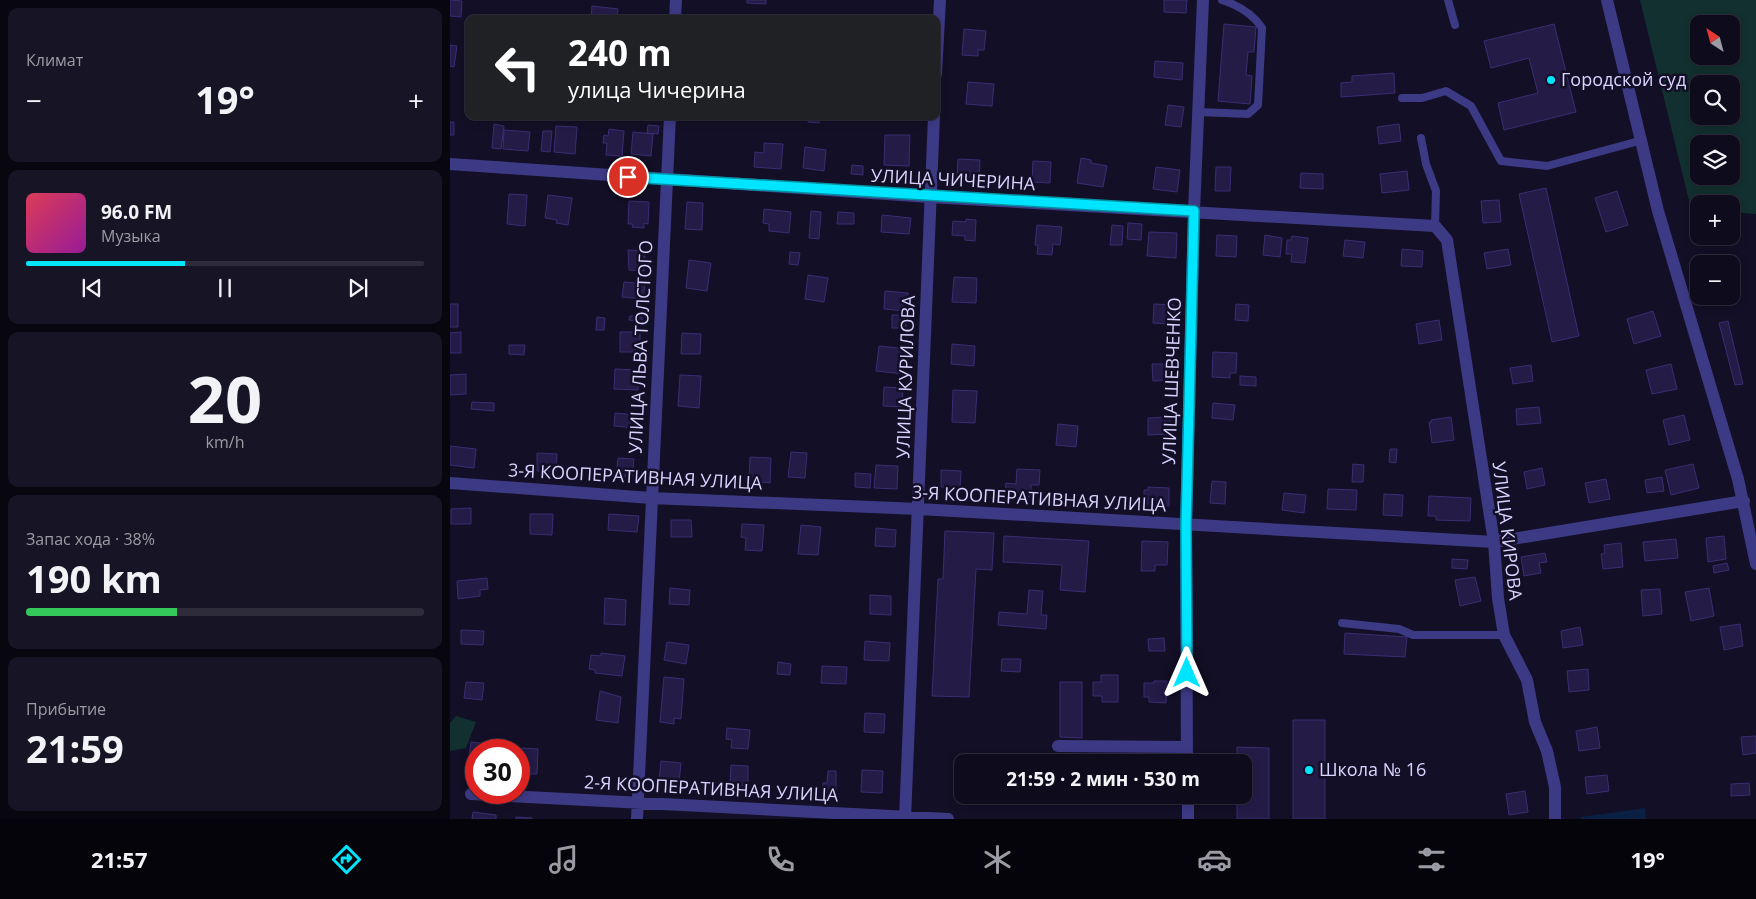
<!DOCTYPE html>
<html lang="ru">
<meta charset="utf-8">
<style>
body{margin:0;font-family:"Open Sans",sans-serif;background:#171425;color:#f1f3f6;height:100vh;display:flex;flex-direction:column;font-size:19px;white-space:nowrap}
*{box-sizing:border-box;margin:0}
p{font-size:16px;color:#9b9ba3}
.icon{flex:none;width:28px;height:28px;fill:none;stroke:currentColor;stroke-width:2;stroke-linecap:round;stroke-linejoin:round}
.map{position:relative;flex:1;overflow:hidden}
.panel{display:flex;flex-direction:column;gap:8px;padding:8px;background:#08060f;width:450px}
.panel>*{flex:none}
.hud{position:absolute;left:15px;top:15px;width:475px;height:105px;border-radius:10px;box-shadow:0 2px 8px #0003,0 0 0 1px #2e2b3b;background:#202124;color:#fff;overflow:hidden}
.needle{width:32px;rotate:324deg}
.fabs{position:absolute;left:1240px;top:15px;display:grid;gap:10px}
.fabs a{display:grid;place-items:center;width:50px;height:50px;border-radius:10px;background:#0e0b1c;box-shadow:0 2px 8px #0003,0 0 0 1px #2e2b3b;font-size:25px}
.speed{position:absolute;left:15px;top:739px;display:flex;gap:10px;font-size:25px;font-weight:700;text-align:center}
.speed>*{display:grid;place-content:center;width:65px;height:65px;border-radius:50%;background:#0e0b1c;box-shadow:0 2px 8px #0003,0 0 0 1px #2e2b3b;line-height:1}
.speed .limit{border:8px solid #d22;background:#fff;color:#111}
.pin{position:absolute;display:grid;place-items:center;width:42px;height:42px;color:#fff;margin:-21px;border:2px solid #fff;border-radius:50%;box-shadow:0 1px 5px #0007}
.me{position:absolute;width:55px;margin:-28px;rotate:0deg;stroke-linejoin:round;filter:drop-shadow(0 0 4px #0008)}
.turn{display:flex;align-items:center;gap:18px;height:105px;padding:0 20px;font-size:22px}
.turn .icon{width:65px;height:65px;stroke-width:2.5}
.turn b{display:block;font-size:35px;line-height:42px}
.big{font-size:38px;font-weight:700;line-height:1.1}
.panel .card{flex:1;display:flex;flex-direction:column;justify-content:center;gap:8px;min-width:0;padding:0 18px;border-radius:10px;background:#171425}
.panel .dial{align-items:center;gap:0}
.dial b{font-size:65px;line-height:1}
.song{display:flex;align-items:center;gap:15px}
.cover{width:60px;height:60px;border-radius:8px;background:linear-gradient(135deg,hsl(350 70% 55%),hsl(300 70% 35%))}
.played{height:5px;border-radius:2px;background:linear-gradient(90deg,#00e5ff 40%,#2e2b3b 40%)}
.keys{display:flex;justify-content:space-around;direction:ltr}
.heat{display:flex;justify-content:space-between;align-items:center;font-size:28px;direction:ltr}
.charge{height:8px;border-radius:4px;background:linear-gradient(90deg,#34c759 38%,#2e2b3b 0)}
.trip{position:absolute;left:504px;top:754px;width:298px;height:50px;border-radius:10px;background:#0e0b1c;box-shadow:0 2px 8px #0003,0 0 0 1px #2e2b3b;font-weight:700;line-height:50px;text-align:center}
.menu{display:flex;height:80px;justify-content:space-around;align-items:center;background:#06040b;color:#9b9ba3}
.menu .icon{width:35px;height:35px}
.menu .active{color:#00e5ff}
.menu b{font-size:22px;color:#f1f3f6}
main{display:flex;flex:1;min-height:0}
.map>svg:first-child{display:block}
</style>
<main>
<section class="panel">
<div class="card"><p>Климат</p>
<div class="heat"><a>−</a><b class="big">19°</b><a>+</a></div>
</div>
<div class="card">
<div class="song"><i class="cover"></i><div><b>96.0 FM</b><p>Музыка</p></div></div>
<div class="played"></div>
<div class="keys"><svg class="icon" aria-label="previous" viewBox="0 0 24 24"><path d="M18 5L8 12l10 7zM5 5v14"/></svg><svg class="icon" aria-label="pause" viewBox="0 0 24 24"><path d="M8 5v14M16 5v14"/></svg><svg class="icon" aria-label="next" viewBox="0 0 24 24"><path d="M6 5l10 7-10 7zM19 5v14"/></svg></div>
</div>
<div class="card dial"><b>20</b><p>km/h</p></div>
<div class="card"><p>Запас хода · 38%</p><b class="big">190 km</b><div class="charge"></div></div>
<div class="card"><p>Прибытие</p><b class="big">21:59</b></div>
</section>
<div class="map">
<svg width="1306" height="819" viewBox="0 0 1306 819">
<rect width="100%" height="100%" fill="#130f26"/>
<path fill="#12302f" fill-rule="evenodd" d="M1190,0H1306V214L1281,212V204H1249V210L1241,209ZM1249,24H1281V56H1249ZM1249,84H1281V116H1249ZM1249,144H1281V176H1249Z
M6,716L26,722L16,748L0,751V723Z"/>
<path fill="#0a1f44" d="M1195,808L1196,819H1131V817Z"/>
<path fill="#241b47" stroke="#3b2d73" d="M0,0L12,1L11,17L0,16Z
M297,0H316V4L297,3Z
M714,0H737L736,13L714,12Z
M142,6L168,9L167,19H141Z
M774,24L806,27L804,52H798L796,75L802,76L800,104L768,101Z
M1104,24L1126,112L1054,130L1048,103L1088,93L1079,58L1041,68L1034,41Z
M514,29L536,31L534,50H528V56L512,55Z
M0,45L7,46L4,67L0,66Z
M705,61L733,63L732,80L704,77Z
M944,73L945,93L891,97V83L902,82V76Z
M518,82L544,84L542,106L516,104Z
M718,105L734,107L731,127L715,125Z
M359,116L370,117L369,123L358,122Z
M0,122H4V135H0Z
M44,124L54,126L51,149L42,148Z
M949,124L951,141L929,144L927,127Z
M198,125L209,126L208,134L197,133Z
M106,126L127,127L125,154L104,152Z
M159,129L174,131L172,156L156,155L157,143H153L154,135L158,136Z
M54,130L80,132L78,151L53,149Z
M93,131H102L100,152L91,151Z
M183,132L203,134L201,156L181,154Z
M435,135H460L459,166L434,165Z
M314,143L333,144L331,169L304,167L305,152L314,153Z
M355,147L376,150L374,171L353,168Z
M631,158L641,160V163L657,166L653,187L627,183Z
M508,159L530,160L529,180L507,178Z
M583,161L601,162L600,183L582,182Z
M402,165L413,166V175L401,174Z
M706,167L730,170L727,192L703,189Z
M766,167H781L780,191H765Z
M957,171L959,190L932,193L930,174Z
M851,173L873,174V189L850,188Z
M1096,188L1129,336L1102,342L1069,194Z
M1167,191L1178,225L1156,232L1145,198Z
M59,194L77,195L75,226L57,224Z
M98,195L122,198L118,225L106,223L107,220L95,218Z
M1049,200L1051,222L1033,223L1031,201Z
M179,201L199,202L198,224L194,223V228L182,227L183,224H178Z
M237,202L253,203L252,230L235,229Z
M314,209L341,212L339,233L319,231V224L313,223Z
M361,211L371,212L369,239L359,238Z
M388,212L404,213V224H387Z
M432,215L461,218L459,234L431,232Z
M516,219L526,220L525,241L515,240V236L502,235L503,221L516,222Z
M678,223L692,224L691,240L677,239Z
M587,225L612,227L610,245L603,244L602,255L587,254L588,245H585Z
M662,225L673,226L672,245H660Z
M699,232L727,233L726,258L697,256Z
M767,235L787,236L786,257L766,256Z
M815,235L832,238L830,257L813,255Z
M842,236L858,238L855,263L841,262L842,254H836L837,240H841Z
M895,240L915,242L913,258L893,256Z
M952,249L973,251L972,267L951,266Z
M1058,249L1061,265L1037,269L1034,253Z
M178,250L195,251L194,271L179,270Z
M340,252L350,253L348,265L339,264Z
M239,260L261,263L257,291L236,288Z
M358,275L378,278L374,302L355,299Z
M504,277L527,278L526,303L502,302Z
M174,282L195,284L193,299L172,297Z
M435,291L458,293L456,311L434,309Z
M0,304H8V327H0Z
M704,304L724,305L723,324L703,323Z
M786,304L799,305L798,321L785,320Z
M1203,311L1211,336L1184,344L1177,319Z
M442,315H456V328H442Z
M180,316L192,317V322L179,320Z
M147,317L155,318L154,330H146Z
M989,320L992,340L969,344L966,324Z
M1278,321L1293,384L1285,385L1269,323Z
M11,332V353H0V333Z
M170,332H190V352H170Z
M232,333L251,334L250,354H231Z
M502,344L525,346L524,366L501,364Z
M59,345H75L74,355L59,354Z
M429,346L457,349L454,374L426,371Z
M763,352L787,353L786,373H780V378L762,377Z
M702,364H723L724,380L703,381Z
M1221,364L1227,389L1202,394L1196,370Z
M1081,365L1083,381L1063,384L1060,368Z
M165,369L189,370L188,390L164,389Z
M16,374V394L0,395V375Z
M230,375L251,376L249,408L228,406Z
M790,376L806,377V386L790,385Z
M434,387L453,388L452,407L433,406Z
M503,390L527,391L525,423L502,422Z
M22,402L44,403V411L21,409Z
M763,403L785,405L783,420L762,418Z
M1089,407L1091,423L1067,425L1066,409Z
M165,413L187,415L185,428L164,426Z
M1234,415L1240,440L1219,445L1213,420Z
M720,417L721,434L698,435V418Z
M1001,417L1004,440L982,443L979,422H982L981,420Z
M608,424L628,426L626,447L606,445Z
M0,446L26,449L24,468L0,465Z
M940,449H947L946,463L939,462Z
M341,452L357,453L355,478L338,477Z
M87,453L107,454L106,472L87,471Z
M300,457L321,458L320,483L299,481Z
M168,458L184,459L182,477L166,475Z
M903,464L914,465L913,482H902Z
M1243,464L1249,488L1221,495L1215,470Z
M426,465L448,466L447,489L424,488Z
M1092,468L1095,485L1077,489L1074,472Z
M567,469L590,470L589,485H581V497L555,495L556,483L566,484Z
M491,470L511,471L510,488L491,487Z
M405,473L421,474L420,488L405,487Z
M1212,477L1214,491L1197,493L1195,480Z
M1156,479L1160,499L1139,503L1135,483Z
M762,481L776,482L775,504L760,503Z
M698,487L719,488V506L697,504L698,498H694V490H698Z
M878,489L907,490L906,510L877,509Z
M834,493L856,495L854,513L832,510Z
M934,494L953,495L952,516L933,515Z
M979,496L1021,498L1020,521L986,520V516H978Z
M21,508V524H1V509Z
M80,514H103L102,535L80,534Z
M159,514L189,516L187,532L158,530Z
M221,520H241L242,537H221Z
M292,524L314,525L312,551L295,550L296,538L291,537Z
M351,525L371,527L368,555L348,554Z
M426,528L446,530L445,547L425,546Z
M495,531L544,533L542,570L526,569L519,697L482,696L488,579H493Z
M554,536L639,541L635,592L610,590L612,565L553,562Z
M1274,536L1276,559L1258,562L1256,538Z
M1226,539L1228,558L1195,561L1193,542Z
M692,541L718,542L717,565H705V571H691Z
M1171,543L1173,567L1153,569L1151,554L1155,553L1154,545Z
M1095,553L1097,562L1089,563L1091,573L1074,576L1071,557Z
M1002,559L1018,560L1017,569L1002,568Z
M1277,563L1279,570L1264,573L1263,566Z
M1025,577L1031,601L1010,606L1005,580Z
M37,578L38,589L30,590V596L8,599L7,581Z
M220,588L240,590L239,605L219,604Z
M1259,588L1264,616L1241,621L1235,592Z
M1210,589L1212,614L1193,616L1191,590Z
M579,590L593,591L591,615H597L596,629L548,625L549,612L577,614Z
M420,595L441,596V615L420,614Z
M155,598L176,600L175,625L154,624Z
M1290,624L1293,646L1274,650L1270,627Z
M1130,627L1133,645L1113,648L1111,631Z
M11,630L34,631L33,645L11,644Z
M895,633L957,637L955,657L894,654Z
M714,638L715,651H699L698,639Z
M415,641L440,643L439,661L414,660Z
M217,642L239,645L236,664L214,660Z
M151,653L175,656L172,676L145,673V670L139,669L141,655L151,656Z
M552,659H571L570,672L551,671Z
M328,662L341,664L340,675L327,674Z
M372,666L397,667L396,684L371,683Z
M1138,669L1139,690L1119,692L1117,671Z
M651,675H668V702H652V696H643V682H651Z
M214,677L234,679L231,719L224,718V724L210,722Z
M704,681H717L716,703L699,702V697H694V683H704Z
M16,682L34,683L32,700L14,698Z
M610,682H632V738L610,737Z
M150,691L171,697L168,723L146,720Z
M415,713L435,714L434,733L414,732Z
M843,720H875V819H843Z
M1147,727L1150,748L1129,751L1126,731Z
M277,728L300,730L298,749L281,748L282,740L276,739Z
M1306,736V753L1293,755L1291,737Z
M21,742L38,744L37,750H26V775L17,774Z
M787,747L819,748V819H787V795H792V762H787Z
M72,748L88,749L87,774H69V754H71Z
M211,761L231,763L229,783L209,781Z
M281,765L298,766V786L280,785Z
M412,770L433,771L432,793L411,792Z
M378,771H386V793L373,792V783H377Z
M1157,775L1159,791L1137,794L1135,777Z
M1299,783L1300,795L1281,796V784Z
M1075,791L1078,812L1059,815L1056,794Z
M23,812L46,815V819H22Z
M66,817L82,818V819H66Z"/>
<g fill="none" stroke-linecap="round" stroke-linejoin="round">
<path stroke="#3d3a85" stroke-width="8" d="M998,0L1005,25
M952,98H972L996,91L1021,106L1051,161L1097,166L1189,141
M748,112L798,114L808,105L812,28C803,14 787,5 772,0
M971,138L976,164L986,191L985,226
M892,623L949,629L963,635H1054"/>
<path stroke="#3d3a85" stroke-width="12" d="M225,19L226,0
M486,74L490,0
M0,164L479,197L985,226L997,240L1044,542L1048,598L1054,635L1077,680L1085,722L1097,751L1105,787V819
M0,483L201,498L469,509L1044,542L1294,501
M608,746L737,747
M737,762L736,525L744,211L753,0
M21,794L498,819
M738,795V819
M187,819L220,116
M455,819L484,116"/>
<path stroke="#3d3a85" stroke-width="12" d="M1157,0L1208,211L1288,479L1306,564"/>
</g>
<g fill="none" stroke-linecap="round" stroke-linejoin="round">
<defs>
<path id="route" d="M178,177L744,211L736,525L737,673"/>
</defs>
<use href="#route" stroke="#0095a6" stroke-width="12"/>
<use href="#route" stroke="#00e5ff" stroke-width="9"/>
</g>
<g fill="#00e5ff" stroke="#130f26" stroke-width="2">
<circle cx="1101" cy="80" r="5"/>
<circle cx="859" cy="770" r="5"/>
</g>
<g text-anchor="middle" stroke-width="5" stroke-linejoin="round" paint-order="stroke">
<g font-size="18" fill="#d9d4ff" stroke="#130f26" text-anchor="start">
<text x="1111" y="86">Городской суд</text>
<text x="869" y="776">Школа № 16</text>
</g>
<g font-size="18" fill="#d9d4ff" stroke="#130f26">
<text transform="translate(503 180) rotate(3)" y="6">УЛИЦА ЧИЧЕРИНА</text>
<text transform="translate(191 347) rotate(-87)" y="6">УЛИЦА ЛЬВА ТОЛСТОГО</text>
<text transform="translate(456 377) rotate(-88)" y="6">УЛИЦА КУРИЛОВА</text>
<text transform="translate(722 381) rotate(-88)" y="6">УЛИЦА ШЕВЧЕНКО</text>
<text transform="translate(185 477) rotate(3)" y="6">3-Я КООПЕРАТИВНАЯ УЛИЦА</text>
<text transform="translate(589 499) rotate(3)" y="6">3-Я КООПЕРАТИВНАЯ УЛИЦА</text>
<text transform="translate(1057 531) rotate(83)" y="6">УЛИЦА КИРОВА</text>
<text transform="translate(261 789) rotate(3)" y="6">2-Я КООПЕРАТИВНАЯ УЛИЦА</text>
</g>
</g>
</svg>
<div class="fabs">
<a><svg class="needle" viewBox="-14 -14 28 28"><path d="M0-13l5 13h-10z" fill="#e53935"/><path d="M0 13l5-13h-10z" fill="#9b9ba3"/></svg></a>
<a><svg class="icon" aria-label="search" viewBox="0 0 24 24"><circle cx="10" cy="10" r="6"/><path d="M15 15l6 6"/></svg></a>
<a><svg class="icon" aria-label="layers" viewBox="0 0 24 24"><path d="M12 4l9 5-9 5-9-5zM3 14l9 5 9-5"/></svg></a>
<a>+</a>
<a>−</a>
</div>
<div class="speed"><div class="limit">30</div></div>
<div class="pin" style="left:178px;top:177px;background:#d93025"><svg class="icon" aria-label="arrive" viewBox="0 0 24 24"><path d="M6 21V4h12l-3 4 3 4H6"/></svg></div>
<svg class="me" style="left:737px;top:673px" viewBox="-20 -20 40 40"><path d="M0-17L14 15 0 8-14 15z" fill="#00e5ff" stroke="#fff" stroke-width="4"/></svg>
<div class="trip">21:59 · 2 мин · 530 m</div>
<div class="hud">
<div class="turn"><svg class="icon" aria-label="left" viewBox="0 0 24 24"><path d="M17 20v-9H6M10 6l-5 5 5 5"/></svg><div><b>240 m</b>улица Чичерина</div></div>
</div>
</div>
</main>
<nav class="menu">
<b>21:57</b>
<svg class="icon active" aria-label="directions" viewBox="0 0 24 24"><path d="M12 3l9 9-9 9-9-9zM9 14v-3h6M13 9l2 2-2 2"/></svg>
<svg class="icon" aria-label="music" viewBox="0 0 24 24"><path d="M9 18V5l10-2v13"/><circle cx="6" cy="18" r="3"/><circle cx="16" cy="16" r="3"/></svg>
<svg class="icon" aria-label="phone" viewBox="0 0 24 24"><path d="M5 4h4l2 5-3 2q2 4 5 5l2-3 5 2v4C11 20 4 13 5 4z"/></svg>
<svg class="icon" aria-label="climate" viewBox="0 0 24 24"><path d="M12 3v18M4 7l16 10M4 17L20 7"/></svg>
<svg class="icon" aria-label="car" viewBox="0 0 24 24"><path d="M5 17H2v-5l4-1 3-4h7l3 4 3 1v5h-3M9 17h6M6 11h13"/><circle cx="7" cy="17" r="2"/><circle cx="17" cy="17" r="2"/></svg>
<svg class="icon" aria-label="filters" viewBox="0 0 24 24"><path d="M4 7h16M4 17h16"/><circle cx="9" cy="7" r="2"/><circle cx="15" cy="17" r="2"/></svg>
<b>19°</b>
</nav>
